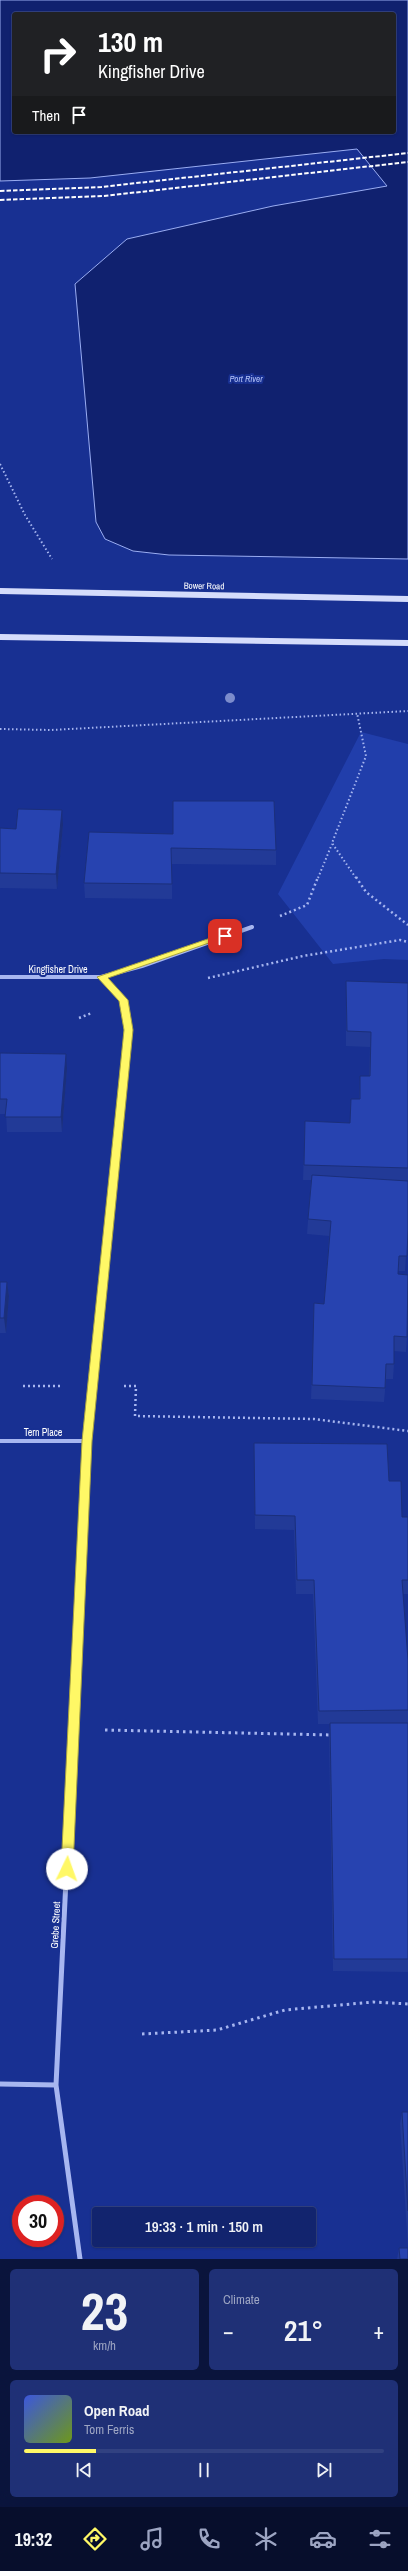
<!DOCTYPE html>
<meta charset="utf-8">
<style>
body{margin:0;font-family:"Archivo Narrow",sans-serif;background:#1f3076;color:#f1f3f6;height:100vh;display:flex;flex-direction:column;font-size:15px;white-space:nowrap}
*{box-sizing:border-box;margin:0}
p{font-size:13px;color:#9ca4c2}
.icon{flex:none;width:22px;height:22px;fill:none;stroke:currentColor;stroke-width:2;stroke-linecap:round;stroke-linejoin:round}
.map{position:relative;height:2259px;overflow:hidden}
.drawer{display:flex;flex-direction:column;gap:10px;padding:10px;background:#0a143c;flex:1}
.drawer>*{flex:none}
.top-card{position:absolute;left:12px;top:12px;width:384px;height:122px;border-radius:4px;box-shadow:0 1px 3px #0004,0 0 0 1px #314181;background:#202124;color:#fff;overflow:hidden}
.speed{position:absolute;left:12px;top:2195px;display:flex;gap:8px;font-size:20px;font-weight:700;text-align:center}
.speed>*{display:grid;place-content:center;width:52px;height:52px;border-radius:50%;background:#12246e;box-shadow:0 1px 3px #0004,0 0 0 1px #314181;line-height:1}
.speed .limit{border:6px solid #d22;background:#fff;color:#111}
.pin{position:absolute;display:grid;place-items:center;width:34px;height:34px;color:#fff;margin:-17px;border-radius:8px;box-shadow:0 2px 6px #0006}
.me{position:absolute;width:44px;margin:-22px;rotate:3deg;stroke-linejoin:round;filter:drop-shadow(0 0 3px #0008)}
.turn{display:flex;align-items:center;gap:14px;height:84px;padding:0 20px;font-size:18px}
.turn .icon{width:52px;height:52px;stroke-width:2.5}
.turn b{display:block;font-size:28px;line-height:34px}
.then{display:flex;align-items:center;height:38px;padding:0 20px;background:#0003;gap:8px;font-size:15px}
.big{font-size:30px;font-weight:600;line-height:1.1}
.drawer .widget{flex:1;display:flex;flex-direction:column;justify-content:center;gap:6px;min-width:0;padding:0 14px;border-radius:6px;background:#1f3076}
.drawer .dial{align-items:center;gap:0}
.dial b{font-size:52px;line-height:1}
.song{display:flex;align-items:center;gap:12px}
.cover{width:48px;height:48px;border-radius:6px;background:linear-gradient(135deg,hsl(230 70% 55%),hsl(80 70% 35%))}
.played{height:4px;border-radius:2px;background:linear-gradient(90deg,#fff866 20%,#314181 20%)}
.keys{display:flex;justify-content:space-around;direction:ltr}
.heat{display:flex;justify-content:space-between;align-items:center;font-size:22px;direction:ltr}
.drawer .tiles{flex:1;display:grid;gap:10px;grid-template-columns:1fr 1fr}
.widget:last-child{grid-column:span 2}
.trip{position:absolute;left:92px;top:2207px;width:224px;height:40px;border-radius:4px;background:#12246e;box-shadow:0 1px 3px #0004,0 0 0 1px #314181;font-weight:600;line-height:40px;text-align:center}
.menu{display:flex;height:64px;justify-content:space-around;align-items:center;background:#070e2c;color:#9ca4c2}
.menu .icon{width:28px;height:28px}
.menu .on{color:#fff866}
.menu b{font-size:18px;color:#f1f3f6}
.map>svg:first-child{display:block}
</style>
<div class="map">
<svg width="408" height="2259" viewBox="0 0 408 2259">
<rect width="100%" height="100%" fill="#183092"/>
<path fill="#213eab" d="M361,732L408,744V960L384,959L333,964L278,894Z"/>
<path fill="#10216f" stroke="#9aadf2" fill-rule="evenodd" d="M0,0H408V559L169,555L133,551L105,539L96,522L75,284L127,239L273,206L387,186L357,149L90,178L0,181ZM14,14H394V132H14Z"/>
<g fill="none" stroke-linecap="round" stroke-linejoin="round">
<path stroke="#a7b6f0" stroke-width="2" stroke-dasharray="1.5 2.5" stroke-linecap="butt" d="M0,464L25,515L52,559
M0,729L51,730L408,711
M318,878L332,844
M356,878L332,843L366,756L357,713"/>
<path stroke="#a7b6f0" stroke-width="2.5" stroke-dasharray="2 3" stroke-linecap="butt" d="M356,877L366,892L408,925
M280,916L307,905L318,877
M208,978L303,956L400,940L408,942
M79,1018L92,1013
M23,1386H61
M124,1386H136L135,1416L314,1419L408,1431"/>
<path stroke="#a7b6f0" stroke-width="3" stroke-dasharray="2.5 4" stroke-linecap="butt" d="M105,1730L332,1735
M142,2034L217,2030L285,2010L373,2002L408,2004"/>
<path stroke="#a7b6f0" stroke-width="4" d="M0,977H101L142,966L252,927
M0,1441H87
M85,1491L87,1441L129,1030L123,1001L101,977"/>
<path stroke="#a7b6f0" stroke-width="5" d="M0,2084L56,2085
M80,2259L56,2085L85,1490"/>
<path stroke="#d5dcfb" stroke-width="6" d="M0,591L408,599
M0,637L408,643"/>
<path stroke="#fff" stroke-width="2" stroke-dasharray="4.5 2" stroke-linecap="butt" d="M0,191L101,187L408,153
M0,200L104,196L408,162"/>
</g>
<circle fill="#7c8ccc" cx="230" cy="698" r="5"/>
<path fill="#223a97" d="M63,825L57,889L0,888V828L16,829Z
M89,832L276,850V865L172,864V899L85,898L84,883Z
M346,981L408,983V1241H407L405,1271H398V1274L407,1337L406,1352L394,1351V1364L393,1379H386L384,1402L311,1399L314,1303L324,1304L329,1236L307,1234L311,1180H303L305,1121L350,1123L351,1099H359L360,1076H369L370,1047L346,1046Z
M0,1053L67,1069L62,1132H7L6,1114H0Z
M0,1282H7L9,1296L6,1333H0Z
M254,1443L389,1481L402,1517H408V1594H403L408,1660V1972L333,1971L329,1737L330,1724H318L313,1594H296L294,1530L255,1529Z
M402,2112H408V2259H397L399,2248H408L400,2124Z"/>
<path fill="#1b2f7b" d="M62,810L63,825L57,889L56,874Z
M66,1054L67,1069L62,1132L61,1117Z
M7,1282L9,1296L6,1333L4,1318Z"/>
<path fill="#2743b0" stroke="#1b2f7b" d="M173,801H274L276,850L171,848L172,884L84,883L89,832L173,834Z
M18,809L62,810L56,874L0,873V828L16,829Z
M346,981L408,983V1168L304,1165L305,1121L350,1123L351,1099H360V1076H370L371,1032L347,1031Z
M0,1053L66,1054L61,1117H5L7,1099H0Z
M312,1175L408,1181V1230L407,1256H399L398,1274L408,1275L407,1337L394,1336V1364H386L385,1388L312,1385L314,1303L324,1304L331,1221L308,1219Z
M0,1282H7L4,1318H0Z
M254,1443L387,1444L389,1481H401L402,1517H408V1580H402L408,1660V1710L319,1711L314,1580H297L295,1516L255,1515Z
M330,1723H408V1959H334Z
M402,2112H408V2211Z
M399,2248H408V2259H400Z"/>
<path fill="#fff866" stroke="#a6a142" d="M222,934L229,936L108,978L128,1000L133,1030L92,1441L73,1869L67,1874L61,1869L82,1441L124,1030L119,1001L97,977Z"/>
<g text-anchor="middle" stroke-width="4" stroke-linejoin="round" paint-order="stroke">
<g font-size="9" font-style="italic" fill="#b3c2f7" stroke="#183092">
<text x="246" y="382">Port River</text>
</g>
<g font-size="9" fill="#fff" stroke="#183092">
<text transform="translate(204 586) rotate(1)" y="3">Bower Road</text>
</g>
<g font-size="10" fill="#fff" stroke="#183092">
<text x="58" y="973">Kingfisher Drive</text>
<text x="43" y="1436">Tern Place</text>
<text transform="translate(55 1925) rotate(-87)" y="4">Grebe Street</text>
</g>
</g>
</svg>
<div class="speed"><div class="limit">30</div></div>
<div class="pin" style="left:225px;top:936px;background:#d93025"><svg class="icon" aria-label="arrive" viewBox="0 0 24 24"><path d="M6 21V4h12l-3 4 3 4H6"/></svg></div>
<svg class="me" style="left:67px;top:1869px" viewBox="-20 -20 40 40"><circle r="19" fill="#fff"/><path d="M0-13L10 11 0 6-10 11z" fill="#fff866"/></svg>
<div class="trip">19:33 · 1 min · 150 m</div>
<div class="top-card">
<div class="turn"><svg class="icon" aria-label="right" viewBox="0 0 24 24"><path d="M7 20v-9h11M14 6l5 5-5 5"/></svg><div><b>130 m</b>Kingfisher Drive</div></div>
<div class="then">Then<svg class="icon" aria-label="arrive" viewBox="0 0 24 24"><path d="M6 21V4h12l-3 4 3 4H6"/></svg></div>
</div>
</div>
<section class="drawer">
<div class="tiles">
<div class="widget dial"><b>23</b><p>km/h</p></div>
<div class="widget"><p>Climate</p>
<div class="heat"><a>−</a><b class="big">21°</b><a>+</a></div>
</div>
<div class="widget">
<div class="song"><i class="cover"></i><div><b>Open Road</b><p>Tom Ferris</p></div></div>
<div class="played"></div>
<div class="keys"><svg class="icon" aria-label="previous" viewBox="0 0 24 24"><path d="M18 5L8 12l10 7zM5 5v14"/></svg><svg class="icon" aria-label="pause" viewBox="0 0 24 24"><path d="M8 5v14M16 5v14"/></svg><svg class="icon" aria-label="next" viewBox="0 0 24 24"><path d="M6 5l10 7-10 7zM19 5v14"/></svg></div>
</div>
</div>
</section>
<nav class="menu">
<b>19:32</b>
<svg class="icon on" aria-label="directions" viewBox="0 0 24 24"><path d="M12 3l9 9-9 9-9-9zM9 14v-3h6M13 9l2 2-2 2"/></svg>
<svg class="icon" aria-label="music" viewBox="0 0 24 24"><path d="M9 18V5l10-2v13"/><circle cx="6" cy="18" r="3"/><circle cx="16" cy="16" r="3"/></svg>
<svg class="icon" aria-label="phone" viewBox="0 0 24 24"><path d="M5 4h4l2 5-3 2q2 4 5 5l2-3 5 2v4C11 20 4 13 5 4z"/></svg>
<svg class="icon" aria-label="climate" viewBox="0 0 24 24"><path d="M12 3v18M4 7l16 10M4 17L20 7"/></svg>
<svg class="icon" aria-label="car" viewBox="0 0 24 24"><path d="M5 17H2v-5l4-1 3-4h7l3 4 3 1v5h-3M9 17h6M6 11h13"/><circle cx="7" cy="17" r="2"/><circle cx="17" cy="17" r="2"/></svg>
<svg class="icon" aria-label="filters" viewBox="0 0 24 24"><path d="M4 7h16M4 17h16"/><circle cx="9" cy="7" r="2"/><circle cx="15" cy="17" r="2"/></svg>
</nav>
